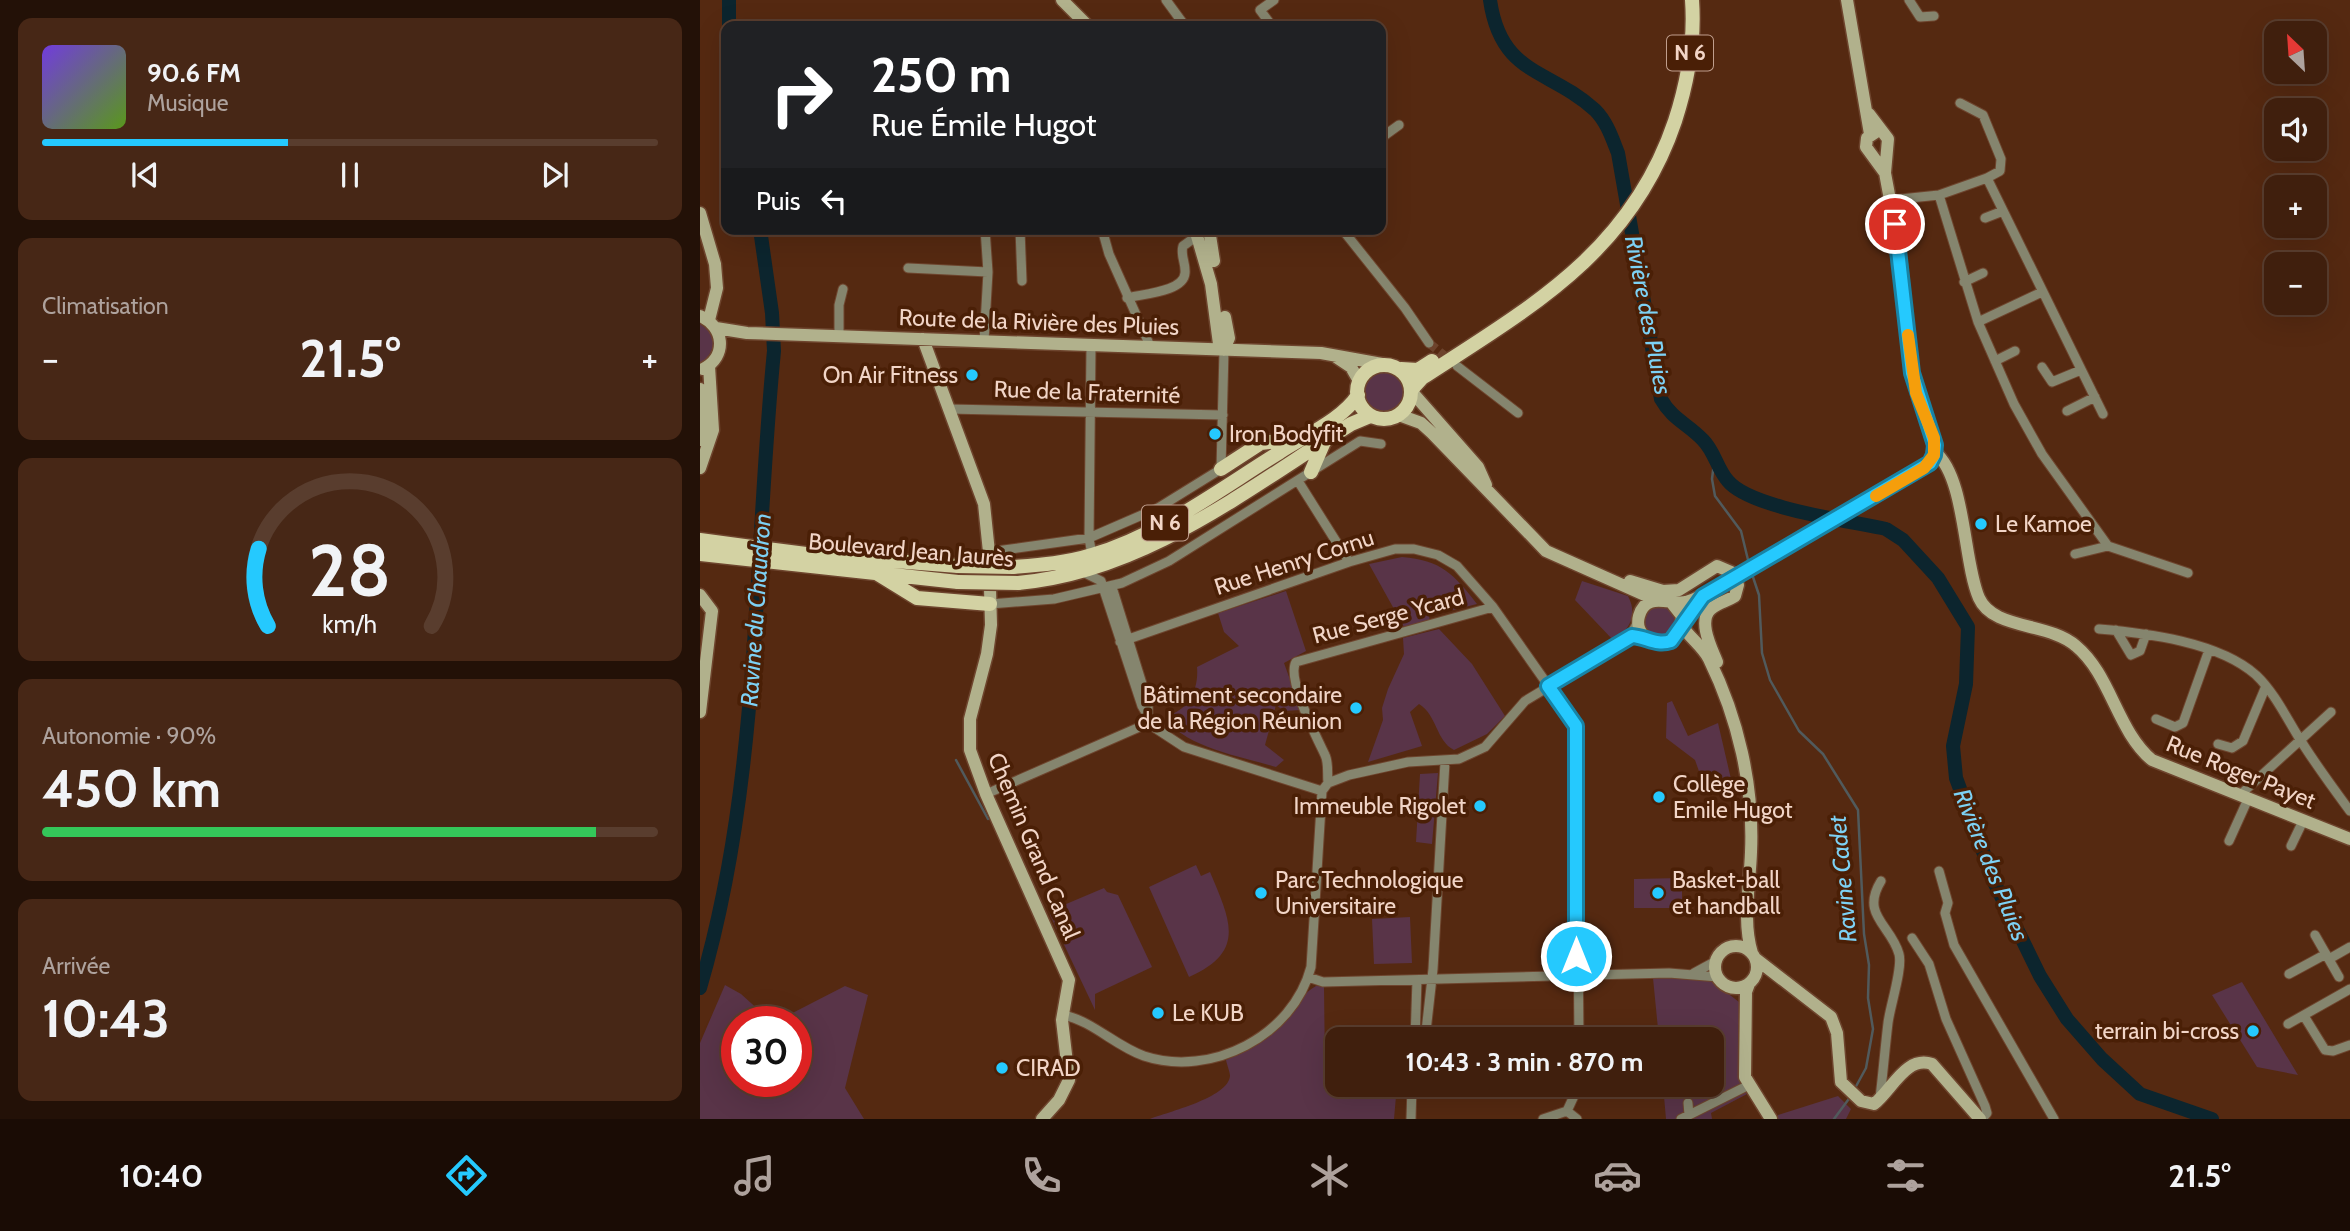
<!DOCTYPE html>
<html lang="fr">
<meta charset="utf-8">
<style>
body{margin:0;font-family:Cabin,sans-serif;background:#472716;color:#f1f3f6;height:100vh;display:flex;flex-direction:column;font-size:26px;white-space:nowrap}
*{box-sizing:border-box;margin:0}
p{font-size:23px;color:#aea29d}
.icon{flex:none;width:38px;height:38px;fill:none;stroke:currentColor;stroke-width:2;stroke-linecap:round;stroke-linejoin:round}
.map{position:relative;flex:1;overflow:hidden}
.drawer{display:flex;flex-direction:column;gap:18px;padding:18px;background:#231107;width:700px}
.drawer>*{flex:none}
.top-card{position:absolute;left:21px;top:21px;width:665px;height:214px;border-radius:14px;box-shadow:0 7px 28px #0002,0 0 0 2px #593d2e;background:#202124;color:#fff;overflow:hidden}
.needle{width:46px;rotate:335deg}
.controls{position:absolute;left:1564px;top:21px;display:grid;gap:14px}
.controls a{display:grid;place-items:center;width:63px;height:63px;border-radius:14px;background:#401f0d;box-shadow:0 7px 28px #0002,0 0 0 2px #593d2e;font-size:35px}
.speed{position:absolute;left:21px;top:1006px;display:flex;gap:14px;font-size:35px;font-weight:700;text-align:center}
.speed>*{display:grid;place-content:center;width:91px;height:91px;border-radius:50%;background:#401f0d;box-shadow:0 7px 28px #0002,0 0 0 2px #593d2e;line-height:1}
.speed .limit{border:10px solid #d22;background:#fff;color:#111}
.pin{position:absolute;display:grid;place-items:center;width:60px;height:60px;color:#fff;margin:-30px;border:4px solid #fff;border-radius:50%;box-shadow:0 2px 7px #0007}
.me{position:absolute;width:77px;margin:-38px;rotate:0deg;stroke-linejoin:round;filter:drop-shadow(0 0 5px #0008)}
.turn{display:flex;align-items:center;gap:24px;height:147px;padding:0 35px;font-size:32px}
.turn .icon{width:91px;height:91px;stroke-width:2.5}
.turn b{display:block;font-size:49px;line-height:60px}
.then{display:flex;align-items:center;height:66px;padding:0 35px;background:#0003;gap:14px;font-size:26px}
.big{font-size:52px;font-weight:800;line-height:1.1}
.drawer .card{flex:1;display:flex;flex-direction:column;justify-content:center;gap:10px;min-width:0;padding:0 24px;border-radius:14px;background:#472716}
.drawer .dial{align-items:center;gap:0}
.dial svg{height:182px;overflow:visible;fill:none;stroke:#593d2e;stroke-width:7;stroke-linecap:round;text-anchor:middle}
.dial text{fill:#f1f3f6;stroke:none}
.song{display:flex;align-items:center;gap:21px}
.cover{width:84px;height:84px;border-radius:10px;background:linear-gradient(135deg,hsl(260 70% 55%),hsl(90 70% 35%))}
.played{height:7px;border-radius:4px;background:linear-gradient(90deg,#25c9fe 40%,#593d2e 40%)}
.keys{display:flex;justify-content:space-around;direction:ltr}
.heat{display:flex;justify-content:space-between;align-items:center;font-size:38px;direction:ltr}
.charge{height:10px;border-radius:5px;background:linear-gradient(90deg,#34c759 90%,#593d2e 0)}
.trip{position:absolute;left:625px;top:1027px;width:399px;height:70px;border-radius:14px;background:#401f0d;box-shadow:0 7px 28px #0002,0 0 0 2px #593d2e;font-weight:800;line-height:70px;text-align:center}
.dock{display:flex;height:112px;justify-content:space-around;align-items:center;background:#1a0c05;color:#aea29d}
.dock .icon{width:49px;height:49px}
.dock .selected{color:#25c9fe}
.dock b{font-size:32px;color:#f1f3f6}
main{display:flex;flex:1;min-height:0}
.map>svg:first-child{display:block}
</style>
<main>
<section class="drawer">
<div class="card">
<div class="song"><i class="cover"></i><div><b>90.6 FM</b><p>Musique</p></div></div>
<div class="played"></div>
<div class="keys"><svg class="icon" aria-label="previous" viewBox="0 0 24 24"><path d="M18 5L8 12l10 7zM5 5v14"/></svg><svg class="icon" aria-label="pause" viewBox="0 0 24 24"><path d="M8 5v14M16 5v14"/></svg><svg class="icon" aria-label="next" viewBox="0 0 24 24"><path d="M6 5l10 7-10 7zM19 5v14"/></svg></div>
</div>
<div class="card"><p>Climatisation</p>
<div class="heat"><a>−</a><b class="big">21.5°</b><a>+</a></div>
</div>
<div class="card dial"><svg viewBox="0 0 100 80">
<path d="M14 69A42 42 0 1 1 86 69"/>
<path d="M14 69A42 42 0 0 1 10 35" stroke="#25c9fe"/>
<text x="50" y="56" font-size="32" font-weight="700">28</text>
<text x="50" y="72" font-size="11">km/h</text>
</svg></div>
<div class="card"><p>Autonomie · 90%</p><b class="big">450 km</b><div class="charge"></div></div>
<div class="card"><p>Arrivée</p><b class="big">10:43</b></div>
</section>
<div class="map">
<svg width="1650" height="1119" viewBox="0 0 1650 1119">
<rect width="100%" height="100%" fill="#552911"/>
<path fill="#593448" d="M0,324C20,336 15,352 0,365Z
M662 392a22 22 0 1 1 44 0a22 22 0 1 1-44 0Z
M702,557C741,560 754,574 777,604L729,616L730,621L704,627L669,564Z
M882,581L928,596C938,615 930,630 913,640L875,600Z
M586,591L606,651L584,663L601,710L584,711L576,705L565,745L584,760L576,767C547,758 478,746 466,716C488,711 499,690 497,667L539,646L524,632L518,613Z
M965,605L977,619L976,628L962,640L945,633L942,615L948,608Z
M739,629L772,664L805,716L787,734L754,750C736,741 737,715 719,704L710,712L722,746L668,762L683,720L682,708L688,689L704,654L703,638Z
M972,701L988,736L1018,723L1034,792L1006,791L995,760L966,738L967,703Z
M738,773L732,844L716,842L720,774Z
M496,865L501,876L510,872C530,920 547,951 489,977L449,887Z
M982,878V908H934V879Z
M404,888L407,892L418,895L452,967L395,994V1010L350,915L352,910Z
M710,917L712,963L674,964L672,919Z
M953,978H1008L1039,1002L1040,1078L1047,1094L1011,1113L1012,1119H966L963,1085H1012V1040L959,1039Z
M1542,982L1598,1075L1557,1067L1512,995Z
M25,985L41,994L72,1022H37V1082H96V1022H75L145,986L168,995L145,1088L164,1119H0V1043Z
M616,986H624L625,1068H637V1085H697L694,1119H450C467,1112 528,1098 530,1076C530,1072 527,1065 526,1060C545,1052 563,1043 579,1028C592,1015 600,994 616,986Z
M1138,1096L1151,1109L1146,1119H1078V1115Z"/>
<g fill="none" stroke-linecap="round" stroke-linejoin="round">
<path stroke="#515a5c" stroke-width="2.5" d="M1015,455L1012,479L1015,496L1041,531L1049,564
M1051,571L1059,595L1062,653L1070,680L1099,731L1123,754L1158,810L1164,934L1169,965L1168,998L1173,1029L1166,1068L1154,1090
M256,760L288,819
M1134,1119L1151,1096"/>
<path stroke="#0c252e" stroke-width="14" d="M29,0V26
M790,0C801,76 849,68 895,110C907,122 912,138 918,153L961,399C972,419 988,424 1003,440C1015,452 1017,469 1028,481C1050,508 1150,521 1186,529L1203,540L1238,578L1268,627L1266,684L1253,746L1256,778L1295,884L1340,976L1367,1019L1402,1059L1440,1094L1512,1119
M0,988C61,781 53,564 74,351L72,313L60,229"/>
<path stroke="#6d432c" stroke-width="9" stroke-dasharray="9 4.5" stroke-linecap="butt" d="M729,343L752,362"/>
<defs>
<path id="street" d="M466,0L485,26
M1209,0L1220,17L1234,16
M572,26L560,10L574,0
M1260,103L1283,115L1301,159L1300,171L1287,178
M681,138L699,125
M1239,195L1278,322L1314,404L1342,454L1408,546L1488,573
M1191,200L1239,195L1287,178L1403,414
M1285,218L1303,211
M320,229L322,281
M402,229L409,254L451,348
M642,229L705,308L729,343
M510,230L543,229
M208,268L288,272
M1264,282L1283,273
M427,298C441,294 484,292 485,273C486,263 480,255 483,246L497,236
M1278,322L1342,292
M139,335V305L143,289
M284,341L288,272L285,229
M391,347L389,538L392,555
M1295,361L1315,351
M757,366L818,413
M1342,367L1352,382L1381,370
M249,409L523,415
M1367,411L1395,397
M598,481L649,562
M289,552L389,538L458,508L521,469L524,350
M1375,554L1408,546
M383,572L401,581L442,706L455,728L484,747L622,791
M412,587L448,703V717
M290,604L354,599L422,583L469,561L660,441L681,444
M1399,629C1446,633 1519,642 1556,675C1575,693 1587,719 1601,741C1616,765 1633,788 1650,811
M1416,630L1431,655L1440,651L1446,634
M420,642L649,562L695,549H714L738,555L757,566L793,607L876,725L879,1040
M1456,719L1475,727L1483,723L1509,650
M1518,744L1532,748L1543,741L1566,686
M628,783C627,774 629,763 625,755C617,738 586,678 596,662L793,607
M622,791L628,783L649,775L708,762L759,759L785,747L825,701L928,639L938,622
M286,794L451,722
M1540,795L1631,712
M1529,841L1548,799
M1591,846L1603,821
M1239,871L1248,903L1245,913L1254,945L1354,1119
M1615,935L1639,977
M1212,938L1229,964L1246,1019L1285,1106L1287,1113L1282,1119
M1629,959L1650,947
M994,973L1016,961
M1589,974L1626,954
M608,977L623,982L969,973L1018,977
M363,1015C393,1021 415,1046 444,1056C511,1078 593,1036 611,967L622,791
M1604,1016L1625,1050L1633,1051L1650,1045
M1588,1024L1650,989
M715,1040L717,980
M725,1040L733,969L745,762
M1180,1098C1183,1073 1185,1048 1188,1023C1190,1006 1203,968 1199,954C1191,925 1160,915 1181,881
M988,1103L989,1115
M867,1111L877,1119
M711,1119L712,1085
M843,1119L867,1111L879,1085
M981,1119L1049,1085"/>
<path id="secondary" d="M362,0L388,26
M1147,0L1170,134
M1169,114L1188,139L1185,173L1199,248L1212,373L1235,445L1230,463L1201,481
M1176,132L1167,138L1166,147L1185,173
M0,213L15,264L17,288L9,320
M497,229V236L511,284L519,344L524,350
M509,229L514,261
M0,316C24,326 28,356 3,369
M16,328L47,333L621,353L682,364
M223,339L284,504L289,552L291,625L287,654L270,719V750L286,794L369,980L362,1020L369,1080L359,1100L342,1119
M524,350L529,338L525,317
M636,357L651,367L659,381
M0,389L3,419L0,440
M712,392L778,467L786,485
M699,415L721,423L732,433L846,551L956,600
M1235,452C1266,478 1263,561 1279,598C1293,630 1349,622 1376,646C1411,675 1417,731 1452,760L1650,839
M0,468L13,430L9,366
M930,581L963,591L979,590L1017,566L1031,572L1038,585L1035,596C1028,601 1017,603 1011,609C997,621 1012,649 1017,662
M0,595L12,611L0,712
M971,602L982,616L980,632L964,643C956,643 949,642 944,636C939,631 937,623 939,616C946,591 969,605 986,602C1000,598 1012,590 1025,582
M982,626C990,638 1003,647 1009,659C1038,718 1054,786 1051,852C1050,885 1042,921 1052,953
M1015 967a21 21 0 1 1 42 0a21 21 0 1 1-42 0Z
M1056,959L1131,1017L1137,1033L1141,1082L1161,1101L1174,1104C1192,1090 1206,1055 1232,1064L1280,1119
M1049,984L1046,992L1045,1077L1071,1119"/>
<path id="primary" d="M657 392a27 27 0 1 1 54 0a27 27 0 1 1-54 0Z
M701,369L718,370L732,361
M712,389L722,378C831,307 931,252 975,121C987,84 995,40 992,0
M521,469L561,443L596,439
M611,472L624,442
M0,540L106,554L258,566
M0,554L258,582
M313,567C339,565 367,563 392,555C460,535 520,489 580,452C604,436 642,420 658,395
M178,574L217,598L290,604
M318,583C444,572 547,489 651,424L670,416"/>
</defs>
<use href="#street" stroke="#6e452e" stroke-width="11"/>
<use href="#secondary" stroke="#6e452e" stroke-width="15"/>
<use href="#primary" stroke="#6e452e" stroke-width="17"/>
<use href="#street" stroke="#85856e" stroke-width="9"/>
<use href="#secondary" stroke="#b1b18c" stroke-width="12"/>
<use href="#primary" stroke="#d3d2a3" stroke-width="14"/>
<defs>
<path id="secondary-bridge" d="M1025,582L1201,481"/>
<path id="primary-bridge" d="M258,566L313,567
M258,582L318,583"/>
</defs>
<use href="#secondary-bridge" stroke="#6e452e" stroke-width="15" stroke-linecap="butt"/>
<use href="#primary-bridge" stroke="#6e452e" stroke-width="17" stroke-linecap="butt"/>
<use href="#secondary-bridge" stroke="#b1b18c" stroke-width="12"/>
<use href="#primary-bridge" stroke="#d3d2a3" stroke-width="14"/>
</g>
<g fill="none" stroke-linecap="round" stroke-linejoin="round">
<defs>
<path id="route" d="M876,956V726L848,686L932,636C947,637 956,646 971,641L1003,596L1230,463L1234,455L1235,445L1212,373L1195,224"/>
</defs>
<use href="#route" stroke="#1883a5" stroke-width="18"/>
<use href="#route" stroke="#25c9fe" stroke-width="12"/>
<path stroke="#f59e0b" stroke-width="12" d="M1176,496L1224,468L1234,455V438L1216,393L1208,335"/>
</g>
<g fill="#25c9fe" stroke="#4a1f06" stroke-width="2.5">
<circle cx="272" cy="375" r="7"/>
<circle cx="515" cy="434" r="7"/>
<circle cx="1281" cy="524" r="7"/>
<circle cx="656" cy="708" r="7"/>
<circle cx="959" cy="797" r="7"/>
<circle cx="780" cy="806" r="7"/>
<circle cx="561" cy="893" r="7"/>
<circle cx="958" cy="893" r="7"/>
<circle cx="458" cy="1013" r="7"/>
<circle cx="1553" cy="1031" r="7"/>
<circle cx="302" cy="1068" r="7"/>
</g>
<g text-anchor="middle" stroke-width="7" stroke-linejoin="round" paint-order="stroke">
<g fill="#4a1f06" stroke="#c09e8d" stroke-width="2">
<rect x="967" y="35.5" width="46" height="35" rx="5"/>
<rect x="442" y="505.5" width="46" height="35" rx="5"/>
</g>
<g font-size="21" font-weight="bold" fill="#f2d5c7">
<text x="990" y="60">N 6</text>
<text x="465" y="530">N 6</text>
</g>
<g font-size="23" fill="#f2d5c7" stroke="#4a1f06">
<text transform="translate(339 322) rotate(2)" y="8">Route de la Rivière des Pluies</text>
<text transform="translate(387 392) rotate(2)" y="8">Rue de la Fraternité</text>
<text transform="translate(211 550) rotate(5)" y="8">Boulevard Jean Jaurès</text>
<text transform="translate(594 562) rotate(-18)" y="8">Rue Henry Cornu</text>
<text transform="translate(688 616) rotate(-15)" y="8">Rue Serge Ycard</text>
<text transform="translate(1541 772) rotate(22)" y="8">Rue Roger Payet</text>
<text transform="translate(334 846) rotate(67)" y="8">Chemin Grand Canal</text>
</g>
<g font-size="23" fill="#f2d5c7" stroke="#4a1f06" text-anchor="start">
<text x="258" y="383" text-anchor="end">On Air Fitness</text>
<text x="529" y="442">Iron Bodyfit</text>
<text x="1295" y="532">Le Kamoe</text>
<text x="642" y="703" text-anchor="end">Bâtiment secondaire<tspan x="642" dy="26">de la Région Réunion</tspan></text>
<text x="973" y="792">Collège<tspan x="973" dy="26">Emile Hugot</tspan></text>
<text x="766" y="814" text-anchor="end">Immeuble Rigolet</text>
<text x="575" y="888">Parc Technologique<tspan x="575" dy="26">Universitaire</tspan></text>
<text x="972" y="888">Basket-ball<tspan x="972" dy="26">et handball</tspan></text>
<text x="472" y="1021">Le KUB</text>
<text x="1539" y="1039" text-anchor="end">terrain bi-cross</text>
<text x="316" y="1076">CIRAD</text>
</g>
<g font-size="24" font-style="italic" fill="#7dd1f4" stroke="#4a1f06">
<text transform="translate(948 315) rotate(79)" y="8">Rivière des Pluies</text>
<text transform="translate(56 610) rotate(-86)" y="8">Ravine du Chaudron</text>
<text transform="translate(1291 865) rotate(68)" y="8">Rivière des Pluies</text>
<text transform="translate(1143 879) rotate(-95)" y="8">Ravine Cadet</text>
</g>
</g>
</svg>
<div class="controls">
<a><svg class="needle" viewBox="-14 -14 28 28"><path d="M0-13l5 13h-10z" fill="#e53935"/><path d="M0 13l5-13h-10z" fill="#aea29d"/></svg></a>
<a><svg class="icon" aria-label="sound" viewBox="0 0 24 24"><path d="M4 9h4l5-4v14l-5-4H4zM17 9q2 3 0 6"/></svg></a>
<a>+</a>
<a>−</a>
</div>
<div class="speed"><div class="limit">30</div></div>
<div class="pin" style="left:1195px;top:224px;background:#d93025"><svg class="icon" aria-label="arrive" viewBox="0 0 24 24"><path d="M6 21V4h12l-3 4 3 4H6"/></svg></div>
<svg class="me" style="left:876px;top:956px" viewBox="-20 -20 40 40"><circle r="17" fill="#25c9fe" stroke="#fff" stroke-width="3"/><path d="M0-11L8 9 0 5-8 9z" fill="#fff"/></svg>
<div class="trip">10:43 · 3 min · 870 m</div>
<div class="top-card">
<div class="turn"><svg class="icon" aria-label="right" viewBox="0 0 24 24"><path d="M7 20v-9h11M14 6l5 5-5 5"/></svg><div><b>250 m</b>Rue Émile Hugot</div></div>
<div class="then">Puis<svg class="icon" aria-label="left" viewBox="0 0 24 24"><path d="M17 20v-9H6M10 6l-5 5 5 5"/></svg></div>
</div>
</div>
</main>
<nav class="dock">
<b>10:40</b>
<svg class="icon selected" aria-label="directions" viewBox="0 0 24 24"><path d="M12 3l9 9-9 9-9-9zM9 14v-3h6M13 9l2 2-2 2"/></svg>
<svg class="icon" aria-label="music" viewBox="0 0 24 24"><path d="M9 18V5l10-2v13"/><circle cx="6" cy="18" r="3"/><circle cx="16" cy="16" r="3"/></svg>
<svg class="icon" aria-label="phone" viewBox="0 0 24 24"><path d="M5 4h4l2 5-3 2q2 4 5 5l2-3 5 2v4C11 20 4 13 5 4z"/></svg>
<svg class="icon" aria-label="climate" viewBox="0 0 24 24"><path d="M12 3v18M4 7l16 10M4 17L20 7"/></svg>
<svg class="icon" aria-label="car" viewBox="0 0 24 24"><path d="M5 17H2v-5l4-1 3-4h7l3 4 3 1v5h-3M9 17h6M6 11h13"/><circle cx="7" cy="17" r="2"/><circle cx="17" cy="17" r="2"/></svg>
<svg class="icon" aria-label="filters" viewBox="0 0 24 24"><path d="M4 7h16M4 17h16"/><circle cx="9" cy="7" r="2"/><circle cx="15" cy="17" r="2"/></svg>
<b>21.5°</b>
</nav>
